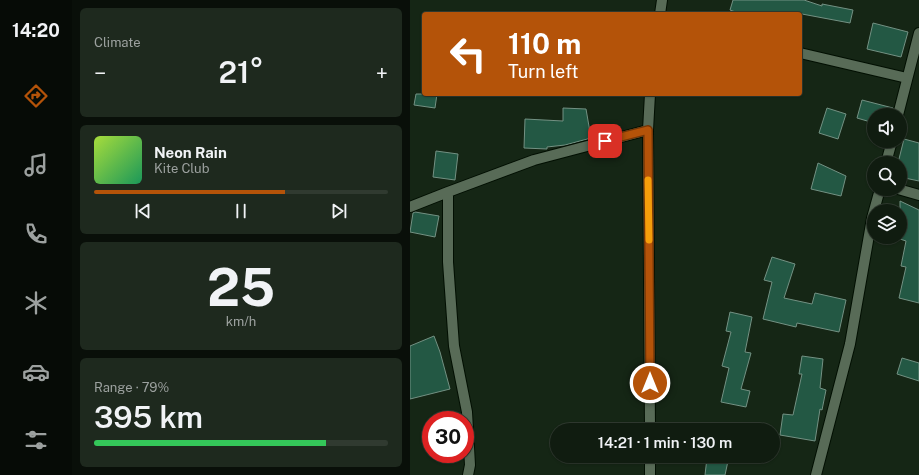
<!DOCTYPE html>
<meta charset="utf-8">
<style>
body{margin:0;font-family:"Public Sans",sans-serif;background:#1e291e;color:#f1f3f6;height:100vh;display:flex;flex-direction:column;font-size:15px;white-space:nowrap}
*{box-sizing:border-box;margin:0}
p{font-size:13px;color:#9ca19f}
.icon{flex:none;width:22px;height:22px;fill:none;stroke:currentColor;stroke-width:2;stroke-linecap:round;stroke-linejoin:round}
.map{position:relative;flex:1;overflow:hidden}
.details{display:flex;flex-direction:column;gap:8px;padding:8px;background:#090f09;width:338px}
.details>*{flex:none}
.guide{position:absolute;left:12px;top:12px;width:380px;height:84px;border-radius:4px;box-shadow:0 1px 3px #0004,0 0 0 1px #303a30;background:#b45309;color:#fff;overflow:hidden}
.fabs{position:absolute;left:457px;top:108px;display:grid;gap:8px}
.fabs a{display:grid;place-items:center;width:40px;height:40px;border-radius:50%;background:#101c10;box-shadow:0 1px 3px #0004,0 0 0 1px #303a30;font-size:20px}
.speed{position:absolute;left:12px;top:411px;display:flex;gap:8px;font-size:20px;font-weight:700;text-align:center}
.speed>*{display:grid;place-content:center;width:52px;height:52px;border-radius:50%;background:#101c10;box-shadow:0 1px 3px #0004,0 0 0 1px #303a30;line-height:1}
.speed .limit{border:6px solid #d22;background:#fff;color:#111}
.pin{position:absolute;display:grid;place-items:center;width:34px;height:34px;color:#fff;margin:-17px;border-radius:8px;box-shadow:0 2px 6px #0006}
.me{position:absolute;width:44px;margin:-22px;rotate:0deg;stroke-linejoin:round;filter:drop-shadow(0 0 3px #0008)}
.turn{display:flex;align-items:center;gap:14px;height:84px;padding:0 20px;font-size:18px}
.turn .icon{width:52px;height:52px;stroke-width:2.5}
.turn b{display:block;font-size:28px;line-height:34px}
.big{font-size:30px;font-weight:600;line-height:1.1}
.details .tile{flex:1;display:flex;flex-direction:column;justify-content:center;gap:6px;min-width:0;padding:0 14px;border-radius:6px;background:#1e291e}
.details .dial{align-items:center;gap:0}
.dial b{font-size:52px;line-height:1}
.song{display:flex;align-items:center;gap:12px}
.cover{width:48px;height:48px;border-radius:6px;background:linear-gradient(135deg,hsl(80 70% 55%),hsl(150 70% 35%))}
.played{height:4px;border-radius:2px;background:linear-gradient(90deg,#b45309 65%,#303a30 65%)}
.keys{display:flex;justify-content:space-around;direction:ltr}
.heat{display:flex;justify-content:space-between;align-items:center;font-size:22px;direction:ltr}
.charge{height:6px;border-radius:3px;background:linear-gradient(90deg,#34c759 79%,#303a30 0)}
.trip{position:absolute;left:140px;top:423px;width:230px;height:40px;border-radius:20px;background:#101c10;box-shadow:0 1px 3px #0004,0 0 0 1px #303a30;font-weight:600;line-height:40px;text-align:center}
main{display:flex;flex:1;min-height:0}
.menu{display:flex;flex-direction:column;width:72px;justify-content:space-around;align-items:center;background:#060b06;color:#9ca19f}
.menu .icon{width:28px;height:28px}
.menu .on{color:#b45309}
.menu b{font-size:18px;color:#f1f3f6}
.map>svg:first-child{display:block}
</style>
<main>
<nav class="menu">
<b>14:20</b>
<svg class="icon on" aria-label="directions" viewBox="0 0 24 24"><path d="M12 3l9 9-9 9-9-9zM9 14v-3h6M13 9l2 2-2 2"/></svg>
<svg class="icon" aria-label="music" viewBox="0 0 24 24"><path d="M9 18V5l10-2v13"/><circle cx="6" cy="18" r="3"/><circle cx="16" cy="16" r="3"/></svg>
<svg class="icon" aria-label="phone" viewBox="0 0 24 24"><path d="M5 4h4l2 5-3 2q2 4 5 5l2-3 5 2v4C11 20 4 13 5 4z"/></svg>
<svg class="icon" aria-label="climate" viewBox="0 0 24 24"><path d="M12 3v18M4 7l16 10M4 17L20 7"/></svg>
<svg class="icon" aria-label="car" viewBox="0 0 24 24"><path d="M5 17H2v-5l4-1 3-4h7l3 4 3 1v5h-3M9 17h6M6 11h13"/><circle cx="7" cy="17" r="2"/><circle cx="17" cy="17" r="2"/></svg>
<svg class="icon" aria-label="filters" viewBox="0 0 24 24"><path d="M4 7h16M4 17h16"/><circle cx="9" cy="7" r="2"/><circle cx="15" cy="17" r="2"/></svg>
</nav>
<section class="details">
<div class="tile"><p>Climate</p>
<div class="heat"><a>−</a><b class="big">21°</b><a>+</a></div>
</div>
<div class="tile">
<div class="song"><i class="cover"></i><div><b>Neon Rain</b><p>Kite Club</p></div></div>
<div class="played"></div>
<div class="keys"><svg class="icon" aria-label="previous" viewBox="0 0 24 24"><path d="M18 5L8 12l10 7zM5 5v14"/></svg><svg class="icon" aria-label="pause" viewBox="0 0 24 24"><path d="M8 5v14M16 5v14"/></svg><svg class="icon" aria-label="next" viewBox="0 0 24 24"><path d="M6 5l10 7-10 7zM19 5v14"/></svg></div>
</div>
<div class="tile dial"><b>25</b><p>km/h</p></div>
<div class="tile"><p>Range · 79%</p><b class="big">395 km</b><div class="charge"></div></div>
</section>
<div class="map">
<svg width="509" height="475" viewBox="0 0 509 475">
<rect width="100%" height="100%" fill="#152615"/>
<path fill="#235844" stroke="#739183" d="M323,0H394L412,6V4L443,10L440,23L392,14H331L320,10Z
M463,23L498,32L491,57L457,49Z
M6,94H27L25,108L4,105Z
M452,100L483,108L482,115H464V123L447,118Z
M153,108L176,109L181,138L155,145L137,147V149L114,148L115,119L153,121Z
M417,108L436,114L428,139L409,133Z
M494,139L509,143V181L490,177V163H488Z
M26,151L48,154L45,180L23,177Z
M408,163L436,176L431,196L401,189Z
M490,201L509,210V303L489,298L496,267L491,266L496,241L490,239Z
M5,212L29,216L25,237L0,232L3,213Z
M362,257L385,264L374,298L402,304L405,293L436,300L429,332L387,323L386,327L353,319L362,282L354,280Z
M320,312L342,317L335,352L341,353L331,389L340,391L336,407L311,402L319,368L312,366L321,332L316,331Z
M24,336L30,352L40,389L0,399V346Z
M392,356L413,359L410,388L416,390L412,410L410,409L405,441L370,435L373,414L383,415L392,374H389Z
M492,358L509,363V381L487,374Z
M297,458L318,461L315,475H295Z"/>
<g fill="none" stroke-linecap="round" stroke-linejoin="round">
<defs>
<path id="street" d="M250,14L252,0
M390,53L497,78
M488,115L509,33
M238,130L240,430
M476,163L482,141
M488,189L509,195
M0,207L38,192
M58,475L60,465L57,412L44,346L38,262V192L124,160L238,130L240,94
M240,475V456
M406,475L440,344L462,218L470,189"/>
</defs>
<use href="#street" stroke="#020f02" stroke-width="12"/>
<use href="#street" stroke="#586b57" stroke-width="10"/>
</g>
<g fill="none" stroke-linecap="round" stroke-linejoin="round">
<defs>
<path id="route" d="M195,141L238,130L240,383"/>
</defs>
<use href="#route" stroke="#753606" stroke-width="10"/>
<use href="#route" stroke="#b45309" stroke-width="7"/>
<path stroke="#f59e0b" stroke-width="7" d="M238,180L239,240"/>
</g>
</svg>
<div class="fabs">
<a><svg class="icon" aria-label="sound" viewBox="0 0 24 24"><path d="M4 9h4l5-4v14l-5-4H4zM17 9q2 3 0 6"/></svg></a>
<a><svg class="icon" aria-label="search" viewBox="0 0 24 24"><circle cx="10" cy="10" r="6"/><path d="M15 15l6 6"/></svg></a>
<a><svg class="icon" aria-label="layers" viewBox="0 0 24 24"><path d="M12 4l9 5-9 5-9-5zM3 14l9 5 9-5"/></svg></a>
</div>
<div class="speed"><div class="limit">30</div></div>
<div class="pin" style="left:195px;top:141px;background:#d93025"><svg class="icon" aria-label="arrive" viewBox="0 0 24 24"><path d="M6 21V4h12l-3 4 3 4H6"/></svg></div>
<svg class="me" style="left:240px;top:383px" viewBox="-20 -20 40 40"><circle r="17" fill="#b45309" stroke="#fff" stroke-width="3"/><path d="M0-11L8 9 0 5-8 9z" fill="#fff"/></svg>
<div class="trip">14:21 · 1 min · 130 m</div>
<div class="guide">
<div class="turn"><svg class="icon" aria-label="left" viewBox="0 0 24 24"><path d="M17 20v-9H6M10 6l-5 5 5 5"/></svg><div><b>110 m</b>Turn left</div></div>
</div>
</div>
</main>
